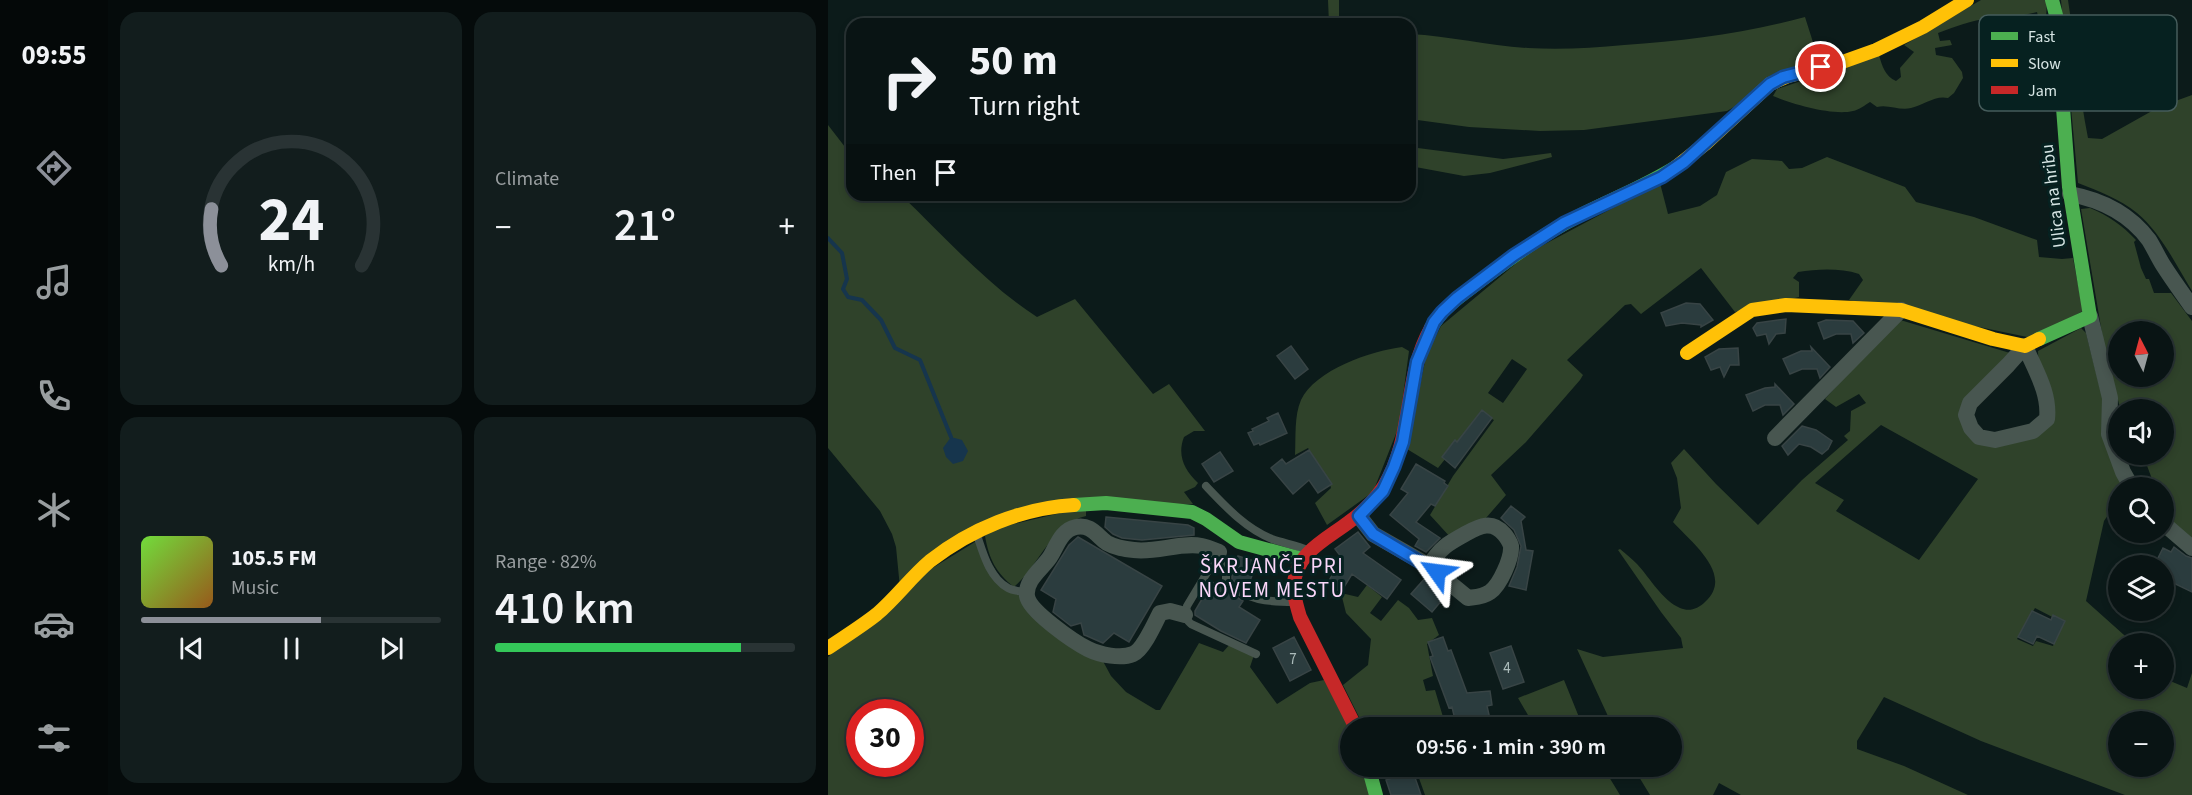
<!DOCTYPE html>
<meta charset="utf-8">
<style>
body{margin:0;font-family:"Source Sans 3",sans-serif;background:#121d1d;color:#f1f3f6;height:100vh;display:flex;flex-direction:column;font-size:22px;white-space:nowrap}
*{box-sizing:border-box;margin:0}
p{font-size:20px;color:#999ea0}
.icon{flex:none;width:33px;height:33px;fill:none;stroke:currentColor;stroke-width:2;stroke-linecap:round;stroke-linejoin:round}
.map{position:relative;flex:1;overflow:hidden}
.side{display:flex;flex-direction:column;gap:12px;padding:12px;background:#050b0b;width:720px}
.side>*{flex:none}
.guide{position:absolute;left:18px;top:18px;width:570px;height:183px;border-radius:18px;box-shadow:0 3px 9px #0003,0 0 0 2px #293334;background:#091414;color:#f1f3f6;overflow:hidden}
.needle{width:39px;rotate:354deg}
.buttons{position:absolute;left:1280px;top:321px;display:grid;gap:12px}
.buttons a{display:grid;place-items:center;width:66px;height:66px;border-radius:50%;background:#091414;box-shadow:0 3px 9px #0003,0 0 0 2px #293334;font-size:30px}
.speed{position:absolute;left:18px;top:699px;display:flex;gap:12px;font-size:30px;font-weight:700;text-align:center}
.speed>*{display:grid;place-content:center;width:78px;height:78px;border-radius:50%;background:#091414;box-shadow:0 3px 9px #0003,0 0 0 2px #293334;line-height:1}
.speed .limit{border:9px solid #d22;background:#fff;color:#111}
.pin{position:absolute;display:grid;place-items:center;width:51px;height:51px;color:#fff;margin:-26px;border:3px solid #fff;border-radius:50%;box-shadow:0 2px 6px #0007}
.me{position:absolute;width:66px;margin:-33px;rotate:301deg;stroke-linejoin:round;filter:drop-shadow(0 0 4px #0008)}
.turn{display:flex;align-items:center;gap:21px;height:126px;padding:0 24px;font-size:27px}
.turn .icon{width:78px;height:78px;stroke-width:2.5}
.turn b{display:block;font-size:42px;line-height:51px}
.then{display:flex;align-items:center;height:57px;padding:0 24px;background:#0003;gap:12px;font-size:22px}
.big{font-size:45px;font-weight:600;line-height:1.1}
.side .tile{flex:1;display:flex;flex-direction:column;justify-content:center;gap:9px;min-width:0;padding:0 21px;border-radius:18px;background:#121d1d}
.side .dial{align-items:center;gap:0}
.dial svg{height:156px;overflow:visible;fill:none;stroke:#293334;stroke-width:7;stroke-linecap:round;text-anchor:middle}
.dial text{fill:#f1f3f6;stroke:none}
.song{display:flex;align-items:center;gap:18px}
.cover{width:72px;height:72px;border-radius:9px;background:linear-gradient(135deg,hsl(100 70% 55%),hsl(30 70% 35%))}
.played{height:6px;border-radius:3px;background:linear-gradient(90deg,#8c9099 60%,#293334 60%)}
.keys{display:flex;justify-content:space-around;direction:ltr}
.heat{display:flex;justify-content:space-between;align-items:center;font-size:33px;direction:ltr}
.charge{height:9px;border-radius:4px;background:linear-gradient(90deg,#34c759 82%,#293334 0)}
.side .tiles{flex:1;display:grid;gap:12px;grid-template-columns:repeat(2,1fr)}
.trip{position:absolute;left:512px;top:717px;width:342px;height:60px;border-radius:30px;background:#091414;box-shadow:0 3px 9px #0003,0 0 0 2px #293334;font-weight:600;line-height:60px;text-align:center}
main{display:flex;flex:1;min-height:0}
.tabs{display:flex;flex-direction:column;width:108px;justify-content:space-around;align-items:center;background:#040808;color:#999ea0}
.tabs .icon{width:42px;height:42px}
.tabs .active{color:#8c9099}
.tabs b{font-size:27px;color:#f1f3f6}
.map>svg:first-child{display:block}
</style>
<main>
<nav class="tabs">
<b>09:55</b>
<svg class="icon active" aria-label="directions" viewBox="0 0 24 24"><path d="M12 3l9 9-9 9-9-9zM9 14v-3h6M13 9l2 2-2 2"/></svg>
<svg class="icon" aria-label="music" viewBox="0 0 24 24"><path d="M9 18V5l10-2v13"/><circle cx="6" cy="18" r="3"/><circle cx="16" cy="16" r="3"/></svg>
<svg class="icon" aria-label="phone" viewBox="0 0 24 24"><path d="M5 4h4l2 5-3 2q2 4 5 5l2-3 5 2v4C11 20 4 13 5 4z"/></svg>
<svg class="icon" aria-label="climate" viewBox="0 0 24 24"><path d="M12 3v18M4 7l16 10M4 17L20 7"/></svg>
<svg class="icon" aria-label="car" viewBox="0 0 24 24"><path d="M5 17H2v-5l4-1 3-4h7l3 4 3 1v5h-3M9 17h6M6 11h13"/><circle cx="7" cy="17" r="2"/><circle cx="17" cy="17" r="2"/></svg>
<svg class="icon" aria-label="filters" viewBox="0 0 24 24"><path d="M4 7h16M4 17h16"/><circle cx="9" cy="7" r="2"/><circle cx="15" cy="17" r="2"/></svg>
</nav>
<section class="side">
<div class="tiles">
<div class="tile dial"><svg viewBox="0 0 100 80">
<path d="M14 69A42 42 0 1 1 86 69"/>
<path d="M14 69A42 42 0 0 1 9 40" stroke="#8c9099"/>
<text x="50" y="56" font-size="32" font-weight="700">24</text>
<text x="50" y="72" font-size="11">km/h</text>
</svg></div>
<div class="tile"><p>Climate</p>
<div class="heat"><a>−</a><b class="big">21°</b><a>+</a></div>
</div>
<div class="tile">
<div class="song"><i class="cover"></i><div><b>105.5 FM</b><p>Music</p></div></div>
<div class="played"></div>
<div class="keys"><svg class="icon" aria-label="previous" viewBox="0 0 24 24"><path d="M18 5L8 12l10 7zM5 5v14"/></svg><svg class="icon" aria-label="pause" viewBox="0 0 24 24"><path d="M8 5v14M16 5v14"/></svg><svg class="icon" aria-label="next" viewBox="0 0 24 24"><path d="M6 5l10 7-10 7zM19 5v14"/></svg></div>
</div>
<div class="tile"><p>Range · 82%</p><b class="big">410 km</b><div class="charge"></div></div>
</div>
</section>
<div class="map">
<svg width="1364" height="795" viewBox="0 0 1364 795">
<rect width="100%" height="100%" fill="#0c1b1a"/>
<path fill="#2f422a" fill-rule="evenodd" d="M500,0H511V24H501Z
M1153,0H1219L1218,19L1211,20L1209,12L1196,15V25C1184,24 1174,19 1162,19C1148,18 1124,28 1110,33L1112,41L1122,40L1124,45L1107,48L1108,55L1124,58L1134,72L1135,78L1126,93L1120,98C1107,95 1096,105 1083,108C1072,111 1060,104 1049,107L1042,102C1037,105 1031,110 1025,111C1005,116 964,104 945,96L949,89L1051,55C1054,66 1057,76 1068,81L1073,77L1072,68L1086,52L1076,45Z
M1233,0H1240C1247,46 1251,93 1260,138L1274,139L1331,107L1364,95V291C1348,265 1333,233 1309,213C1292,199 1270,191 1250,183Z
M977,17L990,58L899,111L756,130L712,131L641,127L582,119V34C622,36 661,46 700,48C732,50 764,48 796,45C858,41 917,33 977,17Z
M0,125L24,156V195H73C117,237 158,284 209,317L247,299L325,394L341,384L377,431H366L356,437C349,455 356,470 370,483L367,487L356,492L365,504L207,505L72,588L68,547L64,534L52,511L0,448Z
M582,147L675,159L723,153L724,157L662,173L636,176L582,166Z
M999,157L1077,187L1088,202L1146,217L1209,240L1211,257L1234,259L1245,258L1255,311L1204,338L1021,300L1035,280L1031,274C1012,268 990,269 970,272L965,278L971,282V297L907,312L873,268L813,314L803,304L797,305L739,360L755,375L752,380L698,442L663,475L678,495L658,518L624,539L602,515L625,476L666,420L653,414L610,468L579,449L598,356L613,326L702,252L832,183L840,214L872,206L889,195L898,172L924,159L954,161L961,169L974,168ZM684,359L699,369L675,403L660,393Z
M1262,208C1281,216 1294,225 1308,240L1306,242L1313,268L1318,279H1321L1326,293H1343L1364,321V544L1335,518V488L1327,487L1315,455L1335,454V410L1293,409L1291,404L1276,345L1253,209ZM1290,332H1335V376H1290Z
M1069,319L1182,353L1138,401L1148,438L1213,431L1210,351L1253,328L1258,333L1297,487L1290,488V508L1286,506L1276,521L1258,601L1305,643L1290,644V688H1335V678L1359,688L1364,673V795H1297L1153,741L1056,697L1029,741V749L1076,766L1140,795H913L891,783L885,795H822L805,767L843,766V728L785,727L749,649L775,657L855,648L853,638L833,612L790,550L792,549C798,554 804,559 809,564C822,578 834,600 852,608C861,612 870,609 877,602C907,575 863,542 845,522L853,508L849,478L843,463L856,449L888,484L930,525L974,480L1020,440L1016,436L1022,431L1023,411L1038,403L1031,394L1008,407L997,399ZM1053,425L1150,479L1091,560L1008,511L1016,500L987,483ZM1207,608L1234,622L1225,646L1208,641L1205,646L1189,639ZM1290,722H1335V766H1290Z
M574,347L581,351L571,426L545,492L499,525L487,503L503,488L501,481L480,448L467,455C468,437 466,416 473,400C487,370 543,351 574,347Z
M258,507V516C223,524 212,565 186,587C168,573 161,559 157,536L161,530Z
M148,537L178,588L197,599L270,652L283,676L298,692L328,710H332L371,643L395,652L403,643L426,655L422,667L449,704L482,683L496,680L522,728V766L534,767L542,795H0V657L100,569ZM32,712H82V764H32Z
M539,585L554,597L542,613L553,621L570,600L581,608L590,620L604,618L611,635L599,644L605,676L595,680L598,691L607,690L618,727H536L515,685L540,665L543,639L518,613L513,593L530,597Z
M736,680L755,727H707L690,698Z
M587,767H775L792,795H597Z"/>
<path fill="#16354d" d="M123,437L134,440L140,451L135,461L125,464L118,457L115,448Z"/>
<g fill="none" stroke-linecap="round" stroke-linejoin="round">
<path stroke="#16354d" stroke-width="4" d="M0,238L14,253L19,279L15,289L20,297L34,300L53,320L67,348L92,360L123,437"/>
</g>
<path fill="#2b3c3e" stroke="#384445" stroke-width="1.5" d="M858,303L872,304L885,320L873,327V325L854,323L838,326L833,313Z
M958,319L957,333L948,334L941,344L938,334L929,336L925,328L929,323Z
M998,320L1025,321L1036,333L1025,343L1023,334H1008L996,339L990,323Z
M463,346L480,369L467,379L449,356Z
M983,347L1002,367L992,378L989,369H974L962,374L955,359L973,351H984Z
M910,348L911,365H902L896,377L892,367L883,370L877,357L891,349Z
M947,384L966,404L955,415L952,405H937L925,411L918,395L937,388L947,387Z
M654,410L664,418L627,468L614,457L627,440L629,442Z
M450,413L459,433L432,445L431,443L426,445L420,433L425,431L424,429L441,421L439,418Z
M974,426L988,430L1004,441L1000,449L994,454L983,447L971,444L960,455L954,446Z
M481,450L504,484L490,493L481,480L465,494L443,468L454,459L458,464Z
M392,452L405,471L386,482L374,464Z
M588,464L617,481L616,483L620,486L607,506L603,504L588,522L612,538L598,552L587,546L591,539L562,515L580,493L573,489Z
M683,506L697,517L693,521L698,550L705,551L698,590L681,586L689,567L693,546L686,530L673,518Z
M278,517L360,525L366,528V535L314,540L294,538L285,534L277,527Z
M530,532L542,547L535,553L573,580L559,599L524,574L513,592L499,584L514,558L507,549Z
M250,537L334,586L301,642L286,633L275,643L259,636L256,635L253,623L243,626L225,612L228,599L213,590L241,545Z
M1346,547L1358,556L1364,558V592L1335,578V566H1330L1332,561L1329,560L1335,548L1343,552Z
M410,556L429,562L419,589L404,580V571Z
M598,577L619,594L604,612L583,594Z
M384,582L415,601L411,607L432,620L418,643L393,631L367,615V611Z
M1204,611L1223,620L1225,615L1237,621L1226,644L1209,636L1205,644L1190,637Z
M466,637L483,670L462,681L445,648Z
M615,637L620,651L623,650L639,693L662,691L664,705L659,706L664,728H629L624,707L621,708L602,657L605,656L600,642Z
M683,646L696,682L675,689L662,653Z
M560,766H583L593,795H563L558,780L564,778Z"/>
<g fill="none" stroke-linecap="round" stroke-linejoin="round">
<path stroke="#485650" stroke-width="8" d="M378,486C398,507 417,528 444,539C455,543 468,545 480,550
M149,535C155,553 161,577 180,588C185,591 193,591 199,593
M392,551L359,606C357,614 356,618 363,624L428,654
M391,552L398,562V584C422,600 438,602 466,602"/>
<path stroke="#485650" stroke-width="16" d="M1242,194C1274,200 1301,213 1321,240C1326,248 1330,257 1335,265C1344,279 1354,293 1364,307
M1262,316L1282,398L1281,434L1295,472L1304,488
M1197,346C1207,370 1222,393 1219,419L1205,431L1167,440L1151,437L1143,428L1138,415L1142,403L1180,365Z
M947,438L1073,310
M531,516L545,534L601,566L640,598C647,597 655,597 662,592C672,585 684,558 683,546C682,542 678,536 676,534C664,520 652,526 639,533C619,544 613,547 601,566
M1335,523L1364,548
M357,615L342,611L332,613C327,623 315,650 305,654C293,659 272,655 260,649C246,642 201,611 199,596C197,580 214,569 222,557C229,546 233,530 248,527C263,524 269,536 279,543C288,548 296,549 306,550C328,553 352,542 374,546C380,547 386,550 391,552"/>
<path stroke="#4caf50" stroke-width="14" d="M603,328C615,306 637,293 656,278C686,256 715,234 749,217C782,200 816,187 848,167
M1211,339L1262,316L1241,187L1228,15L1224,0
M246,505L278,503L364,512L378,519L411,542L474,559
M540,766L548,795"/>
<path stroke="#ffc107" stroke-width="14" d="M848,167L877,144L942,84L960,76L1006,65L1048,50L1095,27L1139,0
M859,353L924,310L958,305L1073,310L1165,339L1197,346L1211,339
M0,648C16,637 34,626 49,614C68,598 83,577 102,561C143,529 194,508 246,505"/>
<path stroke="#c62828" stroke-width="14" d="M528,728L472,617C469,606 465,596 466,585C467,553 499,539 521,522C535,512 547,500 556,486C586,438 575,377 603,328"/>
</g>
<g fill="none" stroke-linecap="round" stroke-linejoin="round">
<defs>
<path id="route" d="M609,572L545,534L531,516L555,491L566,467L575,442L589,362L606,322L614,312L629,298L686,255L736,223L834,177L856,162L942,84L955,77L993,67"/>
</defs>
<use href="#route" stroke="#114b97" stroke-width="15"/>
<use href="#route" stroke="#1a73e8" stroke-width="10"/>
</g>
<g text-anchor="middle" stroke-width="6" stroke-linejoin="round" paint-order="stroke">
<g font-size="15" fill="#acbcbb">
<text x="465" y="664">7</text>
<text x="679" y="673">4</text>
</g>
<g font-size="18" fill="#d7e6e5" stroke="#062120">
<text transform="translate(1225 196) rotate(-97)" y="6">Ulica na hribu</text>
</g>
<g font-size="21" letter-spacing="1.5" fill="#fad7fa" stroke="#062120">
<text x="444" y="573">ŠKRJANČE PRI<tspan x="444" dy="24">NOVEM MESTU</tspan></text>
</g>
</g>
<rect x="1151" y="15" width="198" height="96" rx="9" fill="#062120" stroke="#455c5b" stroke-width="1.5"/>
<rect x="1163" y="32" width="27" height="8" fill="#4caf50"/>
<rect x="1163" y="59" width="27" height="8" fill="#ffc107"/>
<rect x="1163" y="86" width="27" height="8" fill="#c62828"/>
<g font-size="16" fill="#d7e6e5">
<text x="1200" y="42">Fast</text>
<text x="1200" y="69">Slow</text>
<text x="1200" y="96">Jam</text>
</g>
</svg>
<div class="buttons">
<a><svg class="needle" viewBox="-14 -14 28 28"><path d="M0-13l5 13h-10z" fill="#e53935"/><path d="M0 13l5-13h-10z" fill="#999ea0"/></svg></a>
<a><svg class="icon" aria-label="sound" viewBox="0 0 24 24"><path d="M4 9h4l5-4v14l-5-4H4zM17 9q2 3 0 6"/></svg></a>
<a><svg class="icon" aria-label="search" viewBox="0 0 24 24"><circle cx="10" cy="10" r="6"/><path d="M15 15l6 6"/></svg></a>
<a><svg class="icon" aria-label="layers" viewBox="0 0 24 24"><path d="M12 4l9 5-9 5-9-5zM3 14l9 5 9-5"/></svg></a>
<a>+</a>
<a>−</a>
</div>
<div class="speed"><div class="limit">30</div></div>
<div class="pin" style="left:993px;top:67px;background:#d93025"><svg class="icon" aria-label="arrive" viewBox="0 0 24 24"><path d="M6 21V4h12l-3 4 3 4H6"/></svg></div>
<svg class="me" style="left:609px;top:572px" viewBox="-20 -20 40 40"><path d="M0-17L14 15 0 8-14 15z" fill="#1a73e8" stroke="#fff" stroke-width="4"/></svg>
<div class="trip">09:56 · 1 min · 390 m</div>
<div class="guide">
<div class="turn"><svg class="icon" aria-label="right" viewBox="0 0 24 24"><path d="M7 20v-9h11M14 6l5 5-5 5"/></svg><div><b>50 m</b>Turn right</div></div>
<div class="then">Then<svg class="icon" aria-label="arrive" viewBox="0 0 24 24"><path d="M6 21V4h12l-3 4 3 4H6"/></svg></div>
</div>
</div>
</main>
